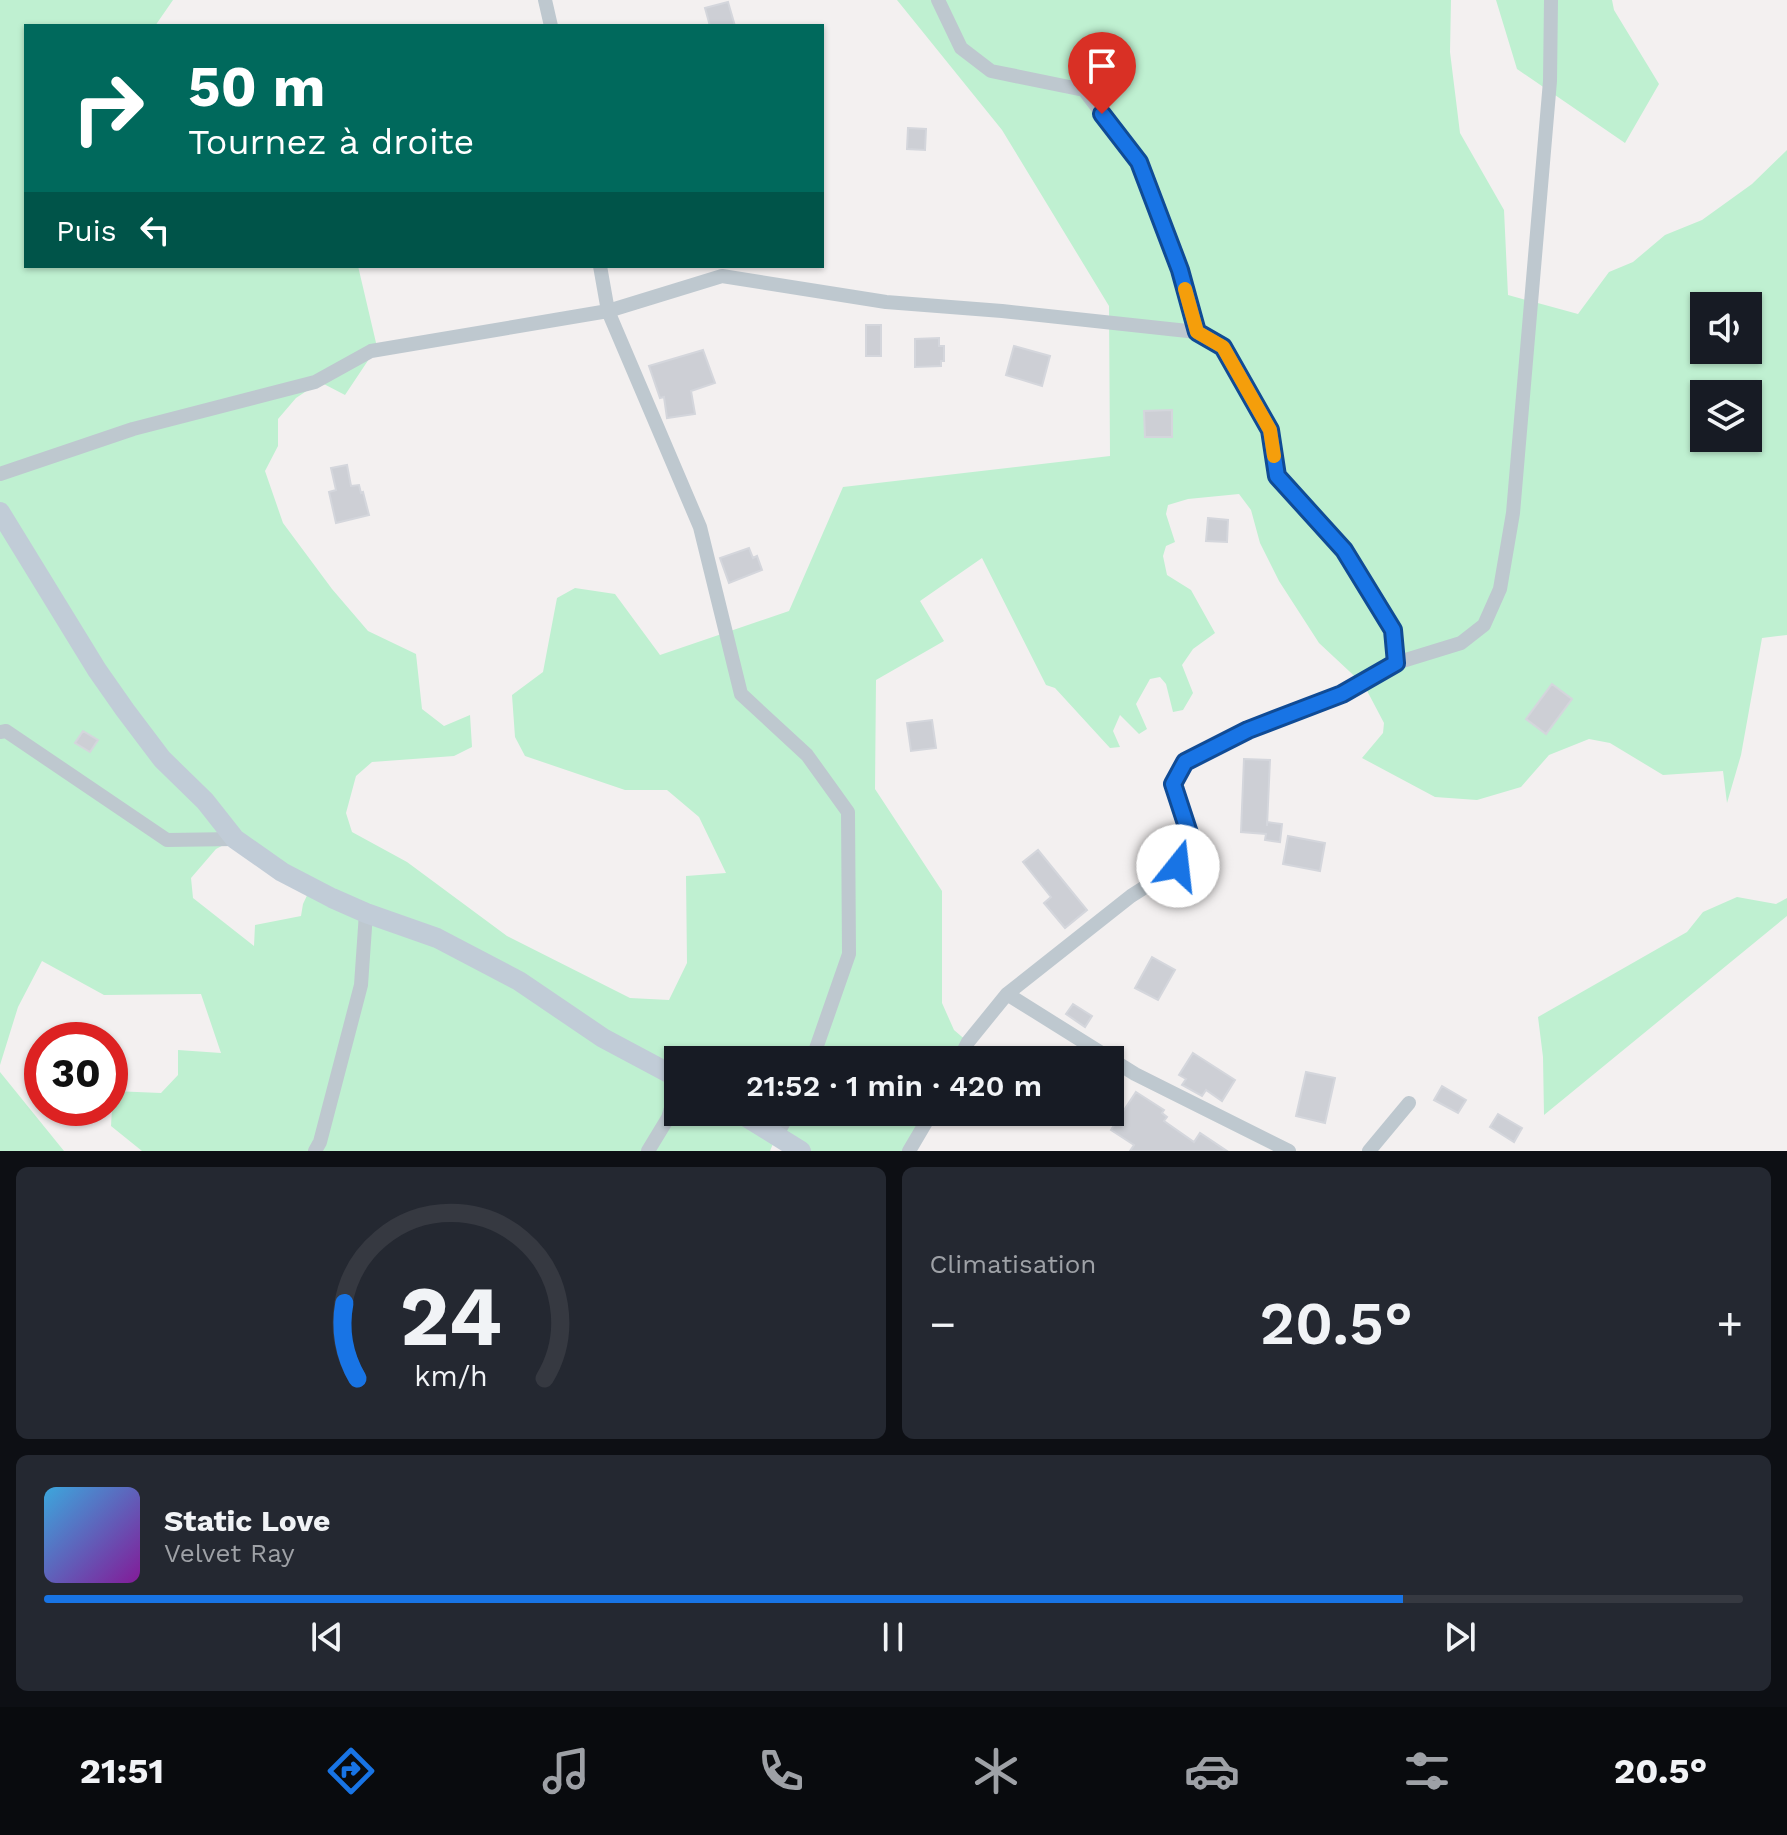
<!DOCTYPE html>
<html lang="fr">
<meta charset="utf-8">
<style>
body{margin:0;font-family:"Work Sans",sans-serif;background:#242831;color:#f1f3f6;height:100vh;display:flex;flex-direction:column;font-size:30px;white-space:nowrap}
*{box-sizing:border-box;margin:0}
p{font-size:26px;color:#9ea1a6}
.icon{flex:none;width:44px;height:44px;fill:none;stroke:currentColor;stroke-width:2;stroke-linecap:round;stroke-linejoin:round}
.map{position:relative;height:1151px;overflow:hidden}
.panel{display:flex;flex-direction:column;gap:16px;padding:16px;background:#0d0f14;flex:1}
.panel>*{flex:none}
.banner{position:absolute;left:24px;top:24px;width:800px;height:244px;border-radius:0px;box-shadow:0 2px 6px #0004;background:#00695c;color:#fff;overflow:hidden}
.buttons{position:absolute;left:1690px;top:292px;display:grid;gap:16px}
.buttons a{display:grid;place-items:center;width:72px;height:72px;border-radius:0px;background:#171b24;box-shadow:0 2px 6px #0004;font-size:40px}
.speed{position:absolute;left:24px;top:1022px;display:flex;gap:16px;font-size:40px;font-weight:700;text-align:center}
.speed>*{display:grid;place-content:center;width:104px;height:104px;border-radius:50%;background:#171b24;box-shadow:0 2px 6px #0004;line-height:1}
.speed .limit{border:12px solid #d22;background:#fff;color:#111}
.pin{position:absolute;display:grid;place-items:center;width:68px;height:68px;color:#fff;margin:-82px -34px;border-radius:50% 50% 50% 0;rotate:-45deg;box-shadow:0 0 8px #0007}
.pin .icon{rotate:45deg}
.me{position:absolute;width:88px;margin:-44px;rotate:16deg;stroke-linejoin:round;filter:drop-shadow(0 0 6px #0008)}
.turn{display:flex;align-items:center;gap:28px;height:168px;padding:0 32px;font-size:36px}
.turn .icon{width:104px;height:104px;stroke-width:2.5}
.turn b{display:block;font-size:56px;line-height:68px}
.then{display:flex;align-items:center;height:76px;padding:0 32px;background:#0003;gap:16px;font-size:30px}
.big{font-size:60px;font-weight:600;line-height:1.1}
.panel .tile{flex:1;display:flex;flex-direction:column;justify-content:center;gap:12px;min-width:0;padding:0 28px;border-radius:12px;background:#242831}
.panel .dial{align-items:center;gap:0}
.dial svg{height:208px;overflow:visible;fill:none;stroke:#363941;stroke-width:7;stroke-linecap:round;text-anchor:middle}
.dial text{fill:#f1f3f6;stroke:none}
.song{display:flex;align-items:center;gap:24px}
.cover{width:96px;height:96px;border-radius:12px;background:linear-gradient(135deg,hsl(200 70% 55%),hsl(290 70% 35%))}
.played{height:8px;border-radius:4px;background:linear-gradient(90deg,#1874e5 80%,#363941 80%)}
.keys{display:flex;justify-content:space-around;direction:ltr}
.heat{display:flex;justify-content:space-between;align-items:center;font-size:44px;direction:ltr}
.panel .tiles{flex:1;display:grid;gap:16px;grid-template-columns:1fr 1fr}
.tile:last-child{grid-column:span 2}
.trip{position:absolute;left:664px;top:1046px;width:460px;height:80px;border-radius:0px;background:#171b24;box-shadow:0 2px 6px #0004;font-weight:600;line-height:80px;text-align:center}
.dock{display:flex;height:128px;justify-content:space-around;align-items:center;background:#090b0e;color:#9ea1a6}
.dock .icon{width:56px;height:56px}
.dock .current{color:#1874e5}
.dock b{font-size:36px;color:#f1f3f6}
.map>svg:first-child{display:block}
</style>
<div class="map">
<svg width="1787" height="1151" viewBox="0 0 1787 1151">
<rect width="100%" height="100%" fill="#f3f0f0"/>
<path fill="#bff0d1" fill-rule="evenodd" d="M0,0H173L155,26H26V266H358L377,347L345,395L320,382L296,398L278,419V446L265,471L283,523L332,589L368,631L416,654L422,709L444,726L470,715L472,747L454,756L372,762L356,776L346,813L352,832L407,862L507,936L630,998L669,1000L687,963L686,876L726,873L699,817L667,790H625L525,756L515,737L512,695L543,672L557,598L575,588L615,594L660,655L789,611L843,487L1110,456L1109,306L1002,130L897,0H1451L1450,52L1460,133L1504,210L1508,295L1578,314L1609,272L1633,262L1665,235L1702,220L1752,184L1787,150V635L1762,638L1741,755L1727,803L1723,771L1663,775L1610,743L1589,739L1549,755L1521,787L1477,800L1435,797L1362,758L1383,733L1384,723L1364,685L1319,643L1279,581L1260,543L1251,510L1239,494L1188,499L1168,505L1166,514L1175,542L1166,546L1163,556L1167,575L1191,590L1215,633L1193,649L1182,665L1193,693L1183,710L1173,712L1166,684L1160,677L1150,679L1136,704L1147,729L1139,734L1120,715L1113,731L1120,747L1110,748L1055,688L1046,685L982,558L920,601L944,641L876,680L875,789L942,891V1003L954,1030L968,1042L959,1060H678V1112H932L909,1151H801L777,1134L770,1151H142L111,1126L113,1091L161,1093L178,1075V1050L221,1053L201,994L104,995L42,961L18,1007L0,1065ZM1704,306H1748V350H1704ZM1704,394H1748V438H1704ZM235,839L311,887L303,904L301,916L255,925L254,946L193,898L191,878L216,849Z
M1496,0H1612L1614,10L1659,84L1625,143L1517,69Z
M1737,897L1776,904L1787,898V916L1544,1115L1543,1057L1538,1017L1687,932L1703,912Z
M0,1072L64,1151H0Z"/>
<path fill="#cdcfd5" stroke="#d4d6dc" stroke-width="2" d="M728,2L735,26H710L705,8Z
M908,128L926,129L925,150L907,149Z
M866,325H881V356H866Z
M939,338V346H944V361H941V366L915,367V339Z
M1014,346L1050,356L1042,386L1006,375Z
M703,350L715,383L691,391L695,414L667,418L664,397L660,398L649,366Z
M1172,410V437H1145L1144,411Z
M347,465L351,486L359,485L361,493L363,492L369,515L336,523L329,492L336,490L331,468Z
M1208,518L1228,520L1227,542L1206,541Z
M749,548L753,558L757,556L762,570L729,583L720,558Z
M1552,684L1572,699L1546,734L1526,719Z
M932,720L936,748L911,751L907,723Z
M83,731L98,740L90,752L75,743Z
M1244,759L1270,760L1267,826V822L1282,824L1280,842L1265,840L1266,834L1241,832Z
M1288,836L1325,843L1320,871L1283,864Z
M1038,850L1087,910L1065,928L1044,903L1051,897L1023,862Z
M1152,957L1175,970L1158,1000L1135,988Z
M1073,1004L1092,1016L1085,1027L1066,1014Z
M1193,1053L1235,1080L1222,1101L1206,1090L1202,1096L1182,1085L1186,1079L1179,1075Z
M1306,1072L1335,1078L1325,1123L1296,1116Z
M1442,1086L1466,1100L1458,1113L1434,1100Z
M1136,1092L1164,1110L1162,1113L1167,1117L1164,1121L1194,1142L1200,1133L1227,1151H1130L1134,1145L1111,1130Z
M1498,1114L1522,1128L1514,1142L1490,1127Z"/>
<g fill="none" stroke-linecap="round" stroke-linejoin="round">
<path stroke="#bec8cf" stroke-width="14" d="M545,0L551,26
M938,0L961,48L991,71L1084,90L1139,162L1180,270L1197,332
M600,266L608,311L700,527L741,694L807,755L848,812L849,954L812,1060
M0,474L133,429L315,382L371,351L608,311L722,276L886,302L1002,311L1197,332L1223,347L1270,430L1277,476L1344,550L1393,630L1396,663
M0,732L6,731L167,840L235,839
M1007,994L1135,1074L1289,1151
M959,1060L968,1042L1007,994L1131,896L1178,866L1190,836L1173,784L1185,762L1248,730L1342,694L1396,663L1461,643L1484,625L1500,589L1513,513L1550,81L1551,0
M777,1134L790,1112
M315,1151L320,1142L361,985L366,913
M648,1151L668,1118L678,1085
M909,1151L932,1112
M1369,1151L1409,1103"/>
<path stroke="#c1ccd7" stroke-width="20" d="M0,512L97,670L125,710L162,759L205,801L235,839L282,872L332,898L366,913L437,938L519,981L603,1038L678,1078
M738,1112L801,1151"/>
</g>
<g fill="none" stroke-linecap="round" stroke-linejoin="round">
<defs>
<path id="route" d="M1102,114L1139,162L1180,270L1197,332L1223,347L1270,430L1277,476L1344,550L1393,630L1396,663L1342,694L1248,730L1185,762L1173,784L1190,836L1178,866"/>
</defs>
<use href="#route" stroke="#104b95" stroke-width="20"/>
<use href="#route" stroke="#1874e5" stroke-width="14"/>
<path stroke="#f59e0b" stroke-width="14" d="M1185,289L1197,332L1223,347L1270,430L1274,456"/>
</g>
</svg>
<div class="buttons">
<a><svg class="icon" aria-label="sound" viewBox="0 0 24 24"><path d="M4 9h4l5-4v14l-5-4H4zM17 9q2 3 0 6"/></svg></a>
<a><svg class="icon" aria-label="layers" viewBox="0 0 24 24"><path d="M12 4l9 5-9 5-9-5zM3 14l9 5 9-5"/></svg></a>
</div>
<div class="speed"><div class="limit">30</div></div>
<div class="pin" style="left:1102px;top:114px;background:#d93025"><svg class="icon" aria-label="arrive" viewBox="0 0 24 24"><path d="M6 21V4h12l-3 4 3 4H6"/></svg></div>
<svg class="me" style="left:1178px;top:866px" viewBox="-20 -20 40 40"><circle r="19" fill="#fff"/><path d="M0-13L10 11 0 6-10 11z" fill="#1874e5"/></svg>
<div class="trip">21:52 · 1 min · 420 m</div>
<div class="banner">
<div class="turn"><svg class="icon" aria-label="right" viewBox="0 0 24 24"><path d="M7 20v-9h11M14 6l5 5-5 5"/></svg><div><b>50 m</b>Tournez à droite</div></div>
<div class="then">Puis<svg class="icon" aria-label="left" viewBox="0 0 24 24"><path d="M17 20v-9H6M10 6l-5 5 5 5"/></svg></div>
</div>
</div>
<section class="panel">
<div class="tiles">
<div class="tile dial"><svg viewBox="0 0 100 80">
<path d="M14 69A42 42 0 1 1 86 69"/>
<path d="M14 69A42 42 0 0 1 9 40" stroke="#1874e5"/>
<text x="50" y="56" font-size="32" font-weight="700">24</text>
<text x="50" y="72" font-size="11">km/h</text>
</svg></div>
<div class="tile"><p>Climatisation</p>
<div class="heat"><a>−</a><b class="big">20.5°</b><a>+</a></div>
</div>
<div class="tile">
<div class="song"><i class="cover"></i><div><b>Static Love</b><p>Velvet Ray</p></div></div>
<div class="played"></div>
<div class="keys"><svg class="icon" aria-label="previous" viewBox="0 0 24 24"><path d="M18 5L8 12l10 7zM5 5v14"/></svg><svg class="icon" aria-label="pause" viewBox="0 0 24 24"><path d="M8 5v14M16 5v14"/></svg><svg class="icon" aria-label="next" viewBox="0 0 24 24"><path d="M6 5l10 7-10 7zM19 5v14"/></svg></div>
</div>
</div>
</section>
<nav class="dock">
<b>21:51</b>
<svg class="icon current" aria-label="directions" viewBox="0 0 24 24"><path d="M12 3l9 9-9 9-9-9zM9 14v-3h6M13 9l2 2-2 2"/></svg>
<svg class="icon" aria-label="music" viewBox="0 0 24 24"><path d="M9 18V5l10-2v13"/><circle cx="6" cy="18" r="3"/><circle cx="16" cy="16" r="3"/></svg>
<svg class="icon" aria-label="phone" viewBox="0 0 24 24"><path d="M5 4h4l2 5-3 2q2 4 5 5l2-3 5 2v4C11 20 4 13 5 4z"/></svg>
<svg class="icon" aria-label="climate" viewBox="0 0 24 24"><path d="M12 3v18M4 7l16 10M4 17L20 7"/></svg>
<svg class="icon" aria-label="car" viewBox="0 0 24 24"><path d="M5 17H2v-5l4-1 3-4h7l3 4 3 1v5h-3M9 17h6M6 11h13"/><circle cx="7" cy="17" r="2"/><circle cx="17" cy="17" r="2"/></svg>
<svg class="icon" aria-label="filters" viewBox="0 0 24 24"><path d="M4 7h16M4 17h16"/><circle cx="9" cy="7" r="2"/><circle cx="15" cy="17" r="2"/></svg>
<b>20.5°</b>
</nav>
